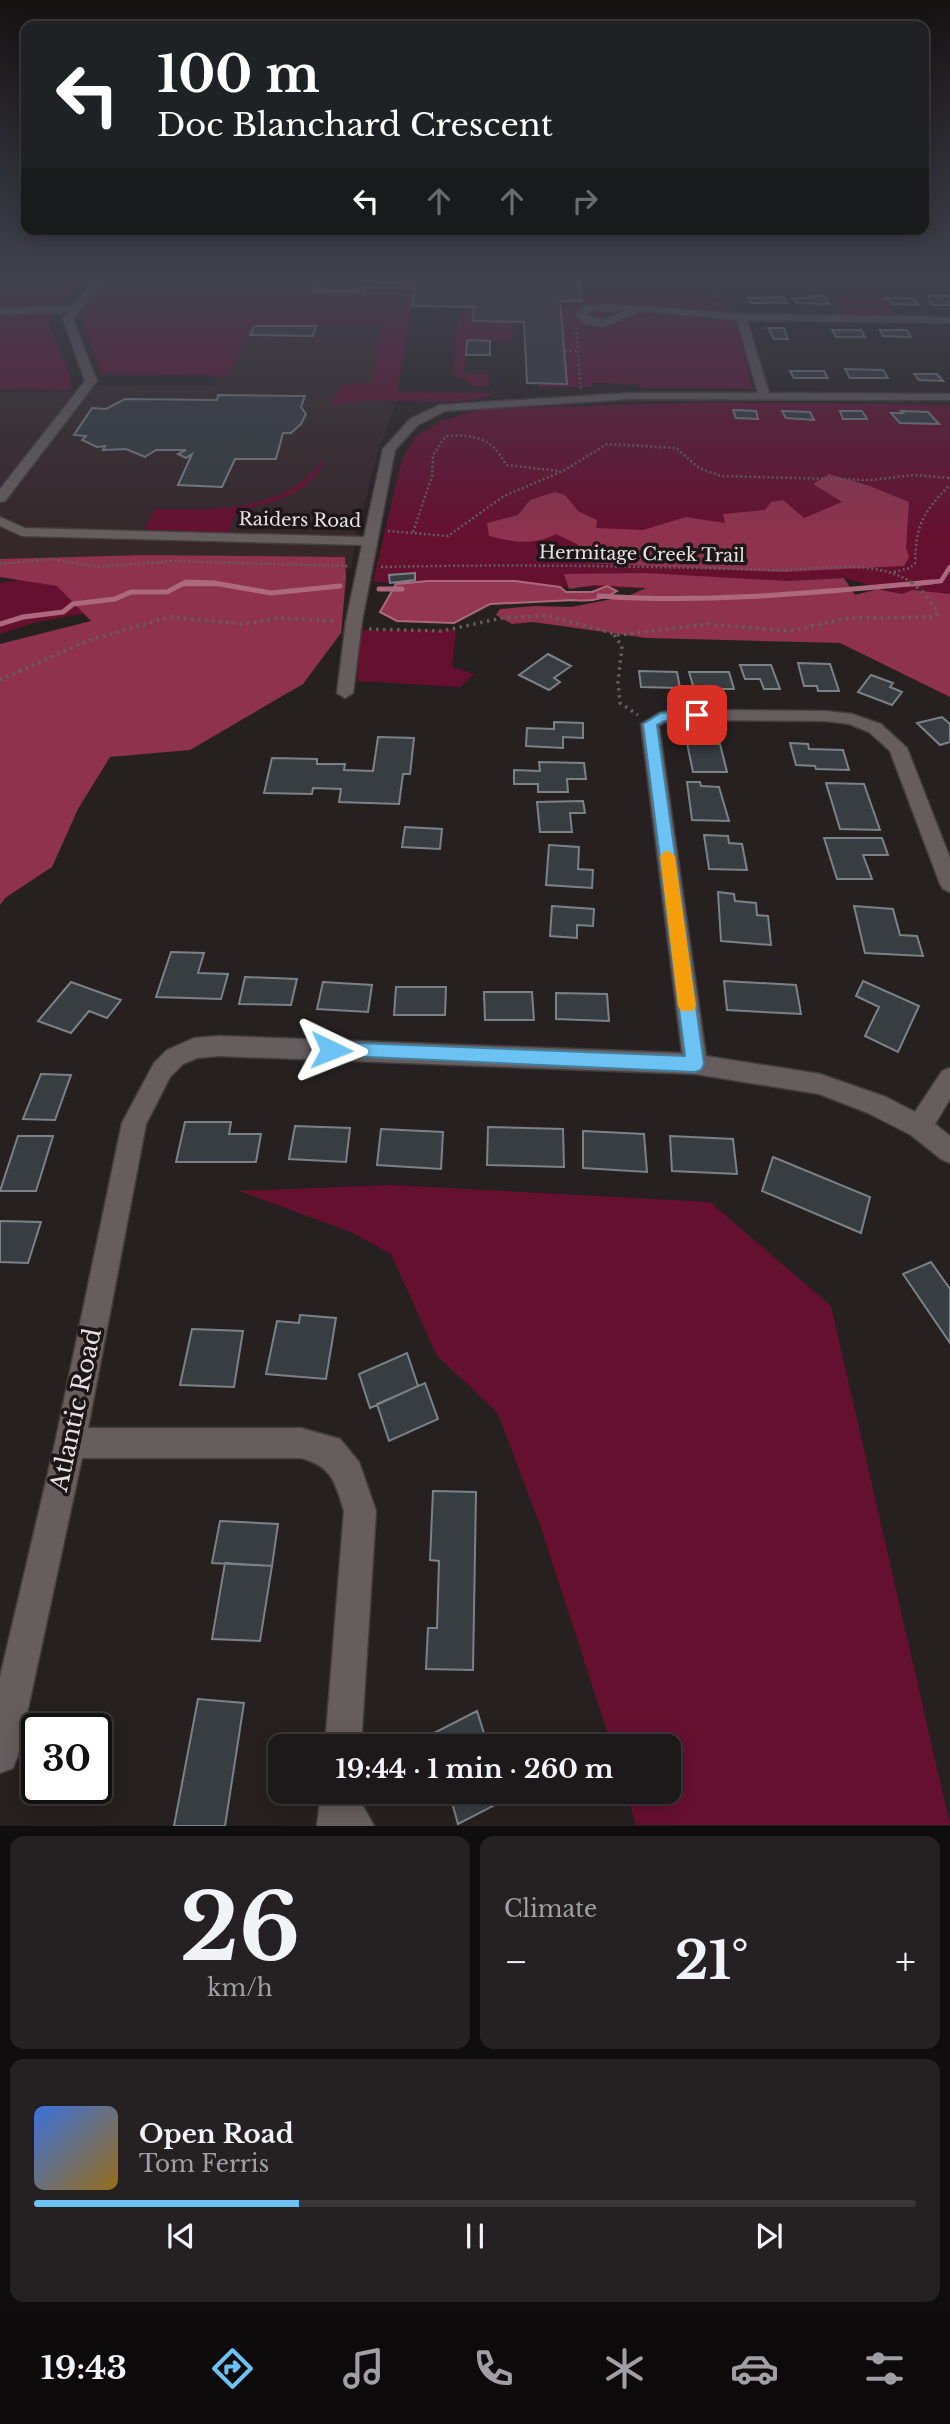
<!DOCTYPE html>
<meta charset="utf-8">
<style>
body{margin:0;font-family:"Libre Baskerville",serif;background:#252122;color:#f1f3f6;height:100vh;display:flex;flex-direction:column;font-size:26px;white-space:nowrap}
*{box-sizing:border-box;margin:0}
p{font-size:23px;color:#a0a0a2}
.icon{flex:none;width:38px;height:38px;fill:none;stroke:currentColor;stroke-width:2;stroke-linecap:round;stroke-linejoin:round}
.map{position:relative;height:1826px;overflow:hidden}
.panel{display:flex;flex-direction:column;gap:10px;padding:10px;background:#100d0e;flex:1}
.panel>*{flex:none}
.hud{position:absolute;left:21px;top:21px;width:908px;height:214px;border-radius:14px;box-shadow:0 4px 18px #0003,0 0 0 2px #3b3738;background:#202124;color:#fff;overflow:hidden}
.speed{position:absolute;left:21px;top:1713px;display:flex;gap:14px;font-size:35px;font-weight:700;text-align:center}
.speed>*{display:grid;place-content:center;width:91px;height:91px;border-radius:50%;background:#1d1819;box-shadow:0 4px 18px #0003,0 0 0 2px #3b3738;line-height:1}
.speed .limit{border:4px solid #111;border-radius:10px;background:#fff;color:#111}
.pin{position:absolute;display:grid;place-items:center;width:60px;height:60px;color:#fff;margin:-30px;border-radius:14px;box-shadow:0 4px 10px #0006}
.me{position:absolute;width:77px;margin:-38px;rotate:92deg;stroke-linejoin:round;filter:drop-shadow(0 0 5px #0008)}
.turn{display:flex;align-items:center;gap:24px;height:147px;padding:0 21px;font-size:32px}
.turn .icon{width:91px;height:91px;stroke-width:2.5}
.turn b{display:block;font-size:49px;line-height:60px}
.lanes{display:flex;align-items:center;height:66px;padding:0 21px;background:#0003;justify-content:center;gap:35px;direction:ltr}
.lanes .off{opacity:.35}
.big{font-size:52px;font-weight:700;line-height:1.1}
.panel .card{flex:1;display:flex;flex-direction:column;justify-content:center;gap:10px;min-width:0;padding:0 24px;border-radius:14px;background:#252122}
.panel .dial{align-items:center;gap:0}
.dial b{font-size:91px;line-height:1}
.song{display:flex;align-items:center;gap:21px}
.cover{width:84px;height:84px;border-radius:10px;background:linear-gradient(135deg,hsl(220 70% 55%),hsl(40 70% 35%))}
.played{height:7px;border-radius:4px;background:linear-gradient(90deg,#6cc2f3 30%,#3b3738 30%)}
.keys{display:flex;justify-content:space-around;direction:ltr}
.heat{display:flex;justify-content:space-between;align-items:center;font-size:38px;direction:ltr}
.panel .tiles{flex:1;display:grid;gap:10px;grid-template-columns:1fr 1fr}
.card:last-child{grid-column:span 2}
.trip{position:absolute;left:268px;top:1734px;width:413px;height:70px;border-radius:14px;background:#1d1819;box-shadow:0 4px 18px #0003,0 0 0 2px #3b3738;font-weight:700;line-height:70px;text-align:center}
.dock{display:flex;height:112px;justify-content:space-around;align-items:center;background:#0c0a0a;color:#a0a0a2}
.dock .icon{width:49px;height:49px}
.dock .current{color:#6cc2f3}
.dock b{font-size:32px;color:#f1f3f6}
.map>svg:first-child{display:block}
</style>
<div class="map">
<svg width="950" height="1826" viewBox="0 0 950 1826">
<rect width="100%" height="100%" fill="#272021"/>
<path fill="#35272a" d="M251,324L382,325L372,384L395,405L378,452L355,541L352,568L44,565L0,568V392H66L103,385L213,386L218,376H230Z"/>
<path fill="#661030" d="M0,279H80L49,317C49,343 74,363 71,390L0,389Z
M106,279H280L318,282L315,291L364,292L366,287L415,288L397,392L496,393C451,412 382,392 331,406L342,384L372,383L381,325L251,324L230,376L101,374L81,314Z
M683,295C696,296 710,296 721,303C741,317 747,366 753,389L639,388L638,384L593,383L592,387H538L560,301H581V297Z
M830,298H881L896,315L845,314Z
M474,307L473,321H512L513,341H467L464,374H489V387L473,386L453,374L457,322L460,314Z
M709,402L950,405V594L914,590L902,594L844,578L648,588L560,587L515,581L445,580L396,584L373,581L402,459L416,436L443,420L482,409Z
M321,461H324C308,498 271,502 236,511L228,532L145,530L154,509C210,510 285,513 321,461Z
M77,571L91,612L33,623L0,634V583Z
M361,630H456L452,667L474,674L460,687L357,681Z
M391,1185L710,1202L831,1306L950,1825H636L626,1792H668V1746H612L539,1522L497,1412L437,1356L391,1254L351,1232L239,1191Z"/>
<path fill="#8f324f" d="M829,474L870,486L909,502L906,548L909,557L904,566L783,572L586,563L577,544L556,534C533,546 513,542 489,536L487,523L518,515L530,500L555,492L565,495L578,511L597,520L596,528L643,530L686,517L725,523L723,514L765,510L771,502L783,500L804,518L842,502L813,484Z
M144,555L345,557L346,578L341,633L303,684L190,750L110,757L78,809L52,867L5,898L0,905V644L91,621L57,586L0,577V559Z
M645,573L788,581L844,578L855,595L878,589L902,594L913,590L950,594V697L840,643L647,638L533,622L512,624L496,615L500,609L535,606L571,607L628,596L646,588L594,585L569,589L564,574Z"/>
<path fill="#933653" stroke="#ac697e" stroke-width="2" d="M428,581H515L560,587L566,592H592L607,586L617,591C603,600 590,602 574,600L490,604L454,623L397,621L380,612L396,584Z"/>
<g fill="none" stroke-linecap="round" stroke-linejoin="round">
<path stroke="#ac697e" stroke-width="4.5" d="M183,584H217
M912,584L941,581L950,567"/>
<path stroke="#ac697e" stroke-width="5" d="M379,589H402
M599,596C711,604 821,592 932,582
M0,624L23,617L63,612L73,604L115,599L131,592H167L186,582L214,583L271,593L340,586"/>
</g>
<path fill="#373d41" stroke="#7b8287" stroke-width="2" d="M319,279L415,283L416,280L579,279L582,301H560L567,384L527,383L524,322L473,321L474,307L412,306L415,288L366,287L364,292L314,291Z
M812,296H825L829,304L797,303L793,298H814Z
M928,296H950V305H932Z
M784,297L787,303H751L748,298Z
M886,298H912L919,305L892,304Z
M254,326H316L313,336L250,335Z
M768,328H784L788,339H774Z
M832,330H861L865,337H836Z
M880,330H907L911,337L883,336Z
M467,340L490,341V355H466Z
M845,369L883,370L888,378H850Z
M790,371H824L828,378H794Z
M914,374H937L943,381L919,380Z
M218,395L305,396L301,407L306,414L301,424L291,433H283L276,459H235L222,487L178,485L192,454L186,458L178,454L186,450H156L145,457L126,449L103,450L105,446L97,447L82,440L86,436L74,435L92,408L106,409L125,399L217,400Z
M733,410L756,411L758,419L736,418Z
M782,411L810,412L814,420L786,418Z
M840,411H862L867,419H843Z
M901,411L928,412L939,424L900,423L891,413H903Z
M415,573V580L390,583L389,575Z
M548,654L571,666L554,678L560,682L549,690L519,675Z
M798,663L830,664L839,691H818L817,686H804Z
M740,665H771L780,689H764L760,679H745Z
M639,671L677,672L680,688L641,687Z
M689,672H729L734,689H694Z
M871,675L893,683L890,687L902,692L892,705L858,692Z
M942,717L950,724V742L940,745L917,723Z
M554,722L583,723V738L563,737V748L526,746L527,728L554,729Z
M378,737L414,738L410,774H403L399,804L339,802L341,789L313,788L312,794L264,793L272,758L317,759V764H345L344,770L373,771Z
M687,743L720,744L727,772H693Z
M790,743L808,744L809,749L843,750L849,770L816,769L815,766L796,765Z
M539,762L584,763L586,779H567L568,792H538V784H514V770L540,771Z
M687,782H700L701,786L719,787L729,821L692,820Z
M826,783L864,784L880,830L840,829Z
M583,801L585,813H570L572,832H540L537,802Z
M405,827L442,829L440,849L402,847Z
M704,835L728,836L729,843L742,844L747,870L709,869Z
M824,838H882L888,855H863L872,879H837Z
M549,845L579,847L578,869L593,870L592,888L546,885Z
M718,892L734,894L735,901L756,903L757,915L768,916L771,945L721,941Z
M552,906L594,909L593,926L577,925V938L550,936Z
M854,906L893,909L900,935L917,936L923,956L865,953Z
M171,952L204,953L198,973L228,974L221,999L156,997Z
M245,977L297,979L291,1005L239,1004Z
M724,981L796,985L801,1014L727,1010Z
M863,981L919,1006L898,1052L865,1036L879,1007L856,996Z
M71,982L121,1000L107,1018L89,1011L71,1033L38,1021Z
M323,982L372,985L368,1012L317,1009Z
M396,987H446L445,1015H394Z
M484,992H532L534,1020H485Z
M556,993L607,994L609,1021L556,1019Z
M41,1074L71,1075L55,1120L23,1119Z
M185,1122H231L229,1134H261L256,1162H176Z
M295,1126L350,1128L346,1162L289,1159Z
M488,1127L563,1129L564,1167L487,1165Z
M381,1129L443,1132L441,1169L377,1165Z
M583,1131L644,1134L647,1172L583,1168Z
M18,1136H53L36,1191H0Z
M670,1136L733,1139L737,1174L672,1171Z
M773,1157L870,1197L861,1233L762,1191Z
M0,1221L41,1222L28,1263L0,1262Z
M931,1262L950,1289V1343L903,1274Z
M300,1315L336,1318L326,1379L266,1374L277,1321L299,1323Z
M192,1329L243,1331L234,1387L180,1385Z
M407,1353L418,1386L370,1408L359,1374Z
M425,1383L438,1419L389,1441L377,1404Z
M433,1491L476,1492L473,1670L426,1669L428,1628H437L439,1561L430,1560Z
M220,1521L278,1524L272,1566L212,1563Z
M225,1563L272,1566L260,1641L212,1639Z
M198,1699L244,1703L225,1826H174Z
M477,1711L488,1746H428L426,1737Z
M449,1792H513L514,1795L458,1824Z"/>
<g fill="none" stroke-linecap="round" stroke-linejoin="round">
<defs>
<path id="minor" d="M95,279H105L73,319L97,381L5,501L0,502V489L85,381L63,319L68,312L0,314V308L73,306Z
M607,304L741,314L950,317V323L747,320L769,393L950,394V400L630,399L445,411L418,425L395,450L362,621L353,693L345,698L337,693L346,621L362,545L22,536L0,526V517L25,528L364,537L383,449L410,419L439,405L630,393H758L737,320L642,311L602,327L584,323L575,315L584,306ZM628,310L602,320L586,315L591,311Z
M697,710L826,711L852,714L881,724L907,748L950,858V892L943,889L940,884L890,751L869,732L849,724L826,721L697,720L665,722L659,726L706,1056L820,1074L886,1097L915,1112L942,1071L950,1068V1099L935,1124L950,1136V1163L941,1159L911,1135L868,1113L819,1094L695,1074L219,1056L197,1058L183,1064L170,1077L146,1124L88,1428H301L340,1439L359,1462L376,1511L361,1746H325L344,1511C335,1482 332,1466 301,1458H82L18,1755L13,1768L0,1773V1677L55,1443L122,1123L154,1063L167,1050L194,1038L219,1036L682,1053L641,724L661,712Z
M321,1792H359L358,1797L374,1826H317Z"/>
</defs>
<use href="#minor" stroke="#433d3f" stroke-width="3"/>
<path stroke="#635d5e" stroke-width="2.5" stroke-dasharray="2 2.5" stroke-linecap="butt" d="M712,279L719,299
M576,328L581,389
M565,351H577
M388,531L448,536L504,496L565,470L607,444L676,448L699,468L721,476L871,480L913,475L950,478
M413,532L432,476L433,455L446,436C475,434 492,438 506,465L560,471
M0,564L51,559L98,567L171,561L348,566
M381,567C510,564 639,566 768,570C814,571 874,556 914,584
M894,572L910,568L915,563C916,524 923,512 950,485"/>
<path stroke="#635d5e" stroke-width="3.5" stroke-dasharray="2.5 4.5" stroke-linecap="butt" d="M369,629L442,631L507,617L549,616L619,635L708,624L789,631L848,618L934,617L938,612L924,593L911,582
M614,635L622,646L618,682L620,703L638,715
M0,680L87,641L169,617L243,624L279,618L336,621"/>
<use href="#minor" fill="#655d5e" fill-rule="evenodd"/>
</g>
<linearGradient id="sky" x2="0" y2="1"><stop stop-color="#151212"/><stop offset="0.52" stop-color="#41424e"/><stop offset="1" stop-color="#41424e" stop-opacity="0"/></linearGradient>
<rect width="950" height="535" fill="url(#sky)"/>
<path fill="#6cc2f3" stroke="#467e9e" stroke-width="2" d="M697,711L704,715L702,718L664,721L657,725L704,1064L701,1070L695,1072L325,1055L322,1050L325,1045L331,1042L685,1056L643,724L661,713Z"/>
<path fill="#f59e0b" d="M667,850L675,856L696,1006L693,1011H681L678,1006L660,856Z"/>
<g text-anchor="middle" stroke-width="7" stroke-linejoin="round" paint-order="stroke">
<g font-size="18" fill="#e6e1e2" stroke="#1d1618">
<text transform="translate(300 520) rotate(1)" y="6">Raiders Road</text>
<text transform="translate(642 554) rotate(1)" y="6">Hermitage Creek Trail</text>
</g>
<g font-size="24" fill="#e6e1e2" stroke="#1d1618">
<text transform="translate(76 1410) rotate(-78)" y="8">Atlantic Road</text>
</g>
</g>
</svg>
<div class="speed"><div class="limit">30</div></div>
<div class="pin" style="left:697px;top:715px;background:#d93025"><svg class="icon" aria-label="arrive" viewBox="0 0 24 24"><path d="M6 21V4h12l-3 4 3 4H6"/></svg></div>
<svg class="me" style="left:331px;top:1050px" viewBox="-20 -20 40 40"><path d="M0-17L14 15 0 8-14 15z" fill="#6cc2f3" stroke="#fff" stroke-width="4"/></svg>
<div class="trip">19:44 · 1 min · 260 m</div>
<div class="hud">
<div class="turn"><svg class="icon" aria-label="left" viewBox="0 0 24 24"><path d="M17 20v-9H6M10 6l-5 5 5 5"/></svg><div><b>100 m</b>Doc Blanchard Crescent</div></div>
<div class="lanes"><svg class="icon" aria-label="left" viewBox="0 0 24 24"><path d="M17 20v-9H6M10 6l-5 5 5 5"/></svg><svg class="icon off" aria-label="ahead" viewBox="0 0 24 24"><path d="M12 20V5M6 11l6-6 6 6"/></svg><svg class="icon off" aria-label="ahead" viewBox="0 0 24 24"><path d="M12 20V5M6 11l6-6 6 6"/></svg><svg class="icon off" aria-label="right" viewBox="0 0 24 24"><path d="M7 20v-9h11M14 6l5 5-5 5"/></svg></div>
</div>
</div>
<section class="panel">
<div class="tiles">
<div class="card dial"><b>26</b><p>km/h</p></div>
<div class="card"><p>Climate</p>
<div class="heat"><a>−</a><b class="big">21°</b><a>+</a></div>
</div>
<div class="card">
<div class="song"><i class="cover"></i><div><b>Open Road</b><p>Tom Ferris</p></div></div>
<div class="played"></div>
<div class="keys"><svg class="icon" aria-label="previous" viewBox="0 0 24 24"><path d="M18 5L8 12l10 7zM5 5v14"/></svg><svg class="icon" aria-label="pause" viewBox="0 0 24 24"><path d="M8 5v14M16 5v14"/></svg><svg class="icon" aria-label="next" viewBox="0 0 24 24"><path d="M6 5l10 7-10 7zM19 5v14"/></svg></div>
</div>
</div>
</section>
<nav class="dock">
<b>19:43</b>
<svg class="icon current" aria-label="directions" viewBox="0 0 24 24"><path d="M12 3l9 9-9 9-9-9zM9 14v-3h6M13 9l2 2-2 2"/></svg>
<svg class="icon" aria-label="music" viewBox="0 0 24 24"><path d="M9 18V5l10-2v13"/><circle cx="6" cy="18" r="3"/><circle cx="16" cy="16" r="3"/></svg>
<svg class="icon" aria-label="phone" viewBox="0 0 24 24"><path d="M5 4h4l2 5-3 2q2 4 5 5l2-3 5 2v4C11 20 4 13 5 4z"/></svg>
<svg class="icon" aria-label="climate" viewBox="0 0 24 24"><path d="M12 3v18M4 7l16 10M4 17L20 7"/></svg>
<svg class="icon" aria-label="car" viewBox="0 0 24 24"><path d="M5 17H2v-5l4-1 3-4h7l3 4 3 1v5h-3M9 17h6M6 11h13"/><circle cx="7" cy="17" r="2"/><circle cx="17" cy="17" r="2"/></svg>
<svg class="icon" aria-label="filters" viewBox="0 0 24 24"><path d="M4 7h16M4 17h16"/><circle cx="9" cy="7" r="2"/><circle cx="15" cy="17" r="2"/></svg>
</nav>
